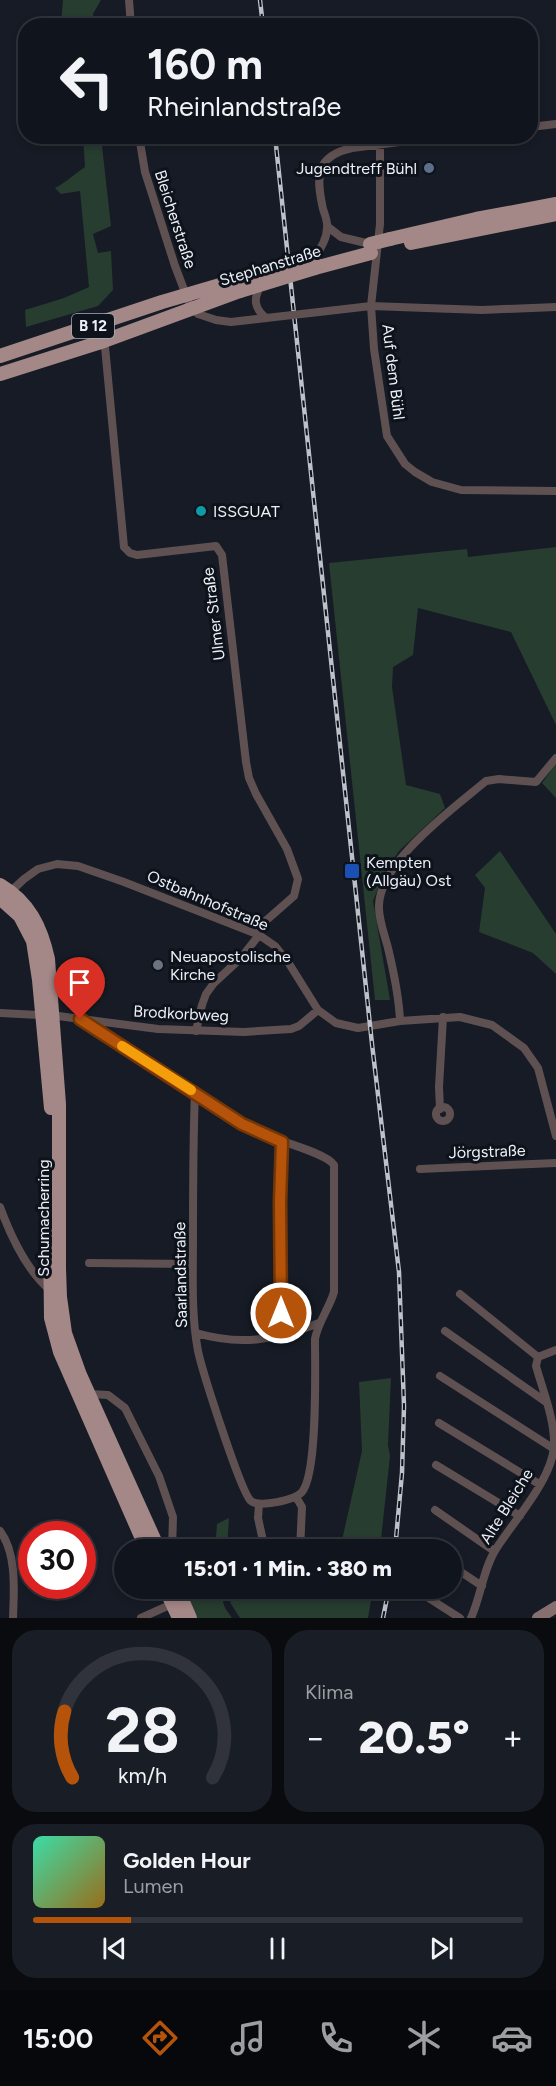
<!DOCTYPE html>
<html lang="de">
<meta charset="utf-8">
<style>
body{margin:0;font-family:Figtree,sans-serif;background:#191d25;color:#f1f3f6;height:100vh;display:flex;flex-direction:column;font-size:22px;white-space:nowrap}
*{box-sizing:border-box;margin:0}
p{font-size:20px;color:#9c9ea3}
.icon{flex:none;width:33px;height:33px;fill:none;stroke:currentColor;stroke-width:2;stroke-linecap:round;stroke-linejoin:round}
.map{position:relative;height:1618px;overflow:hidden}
.sheet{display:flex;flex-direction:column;gap:12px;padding:12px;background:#090b0f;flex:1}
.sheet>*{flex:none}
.hud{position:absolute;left:18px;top:18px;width:520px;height:126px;border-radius:24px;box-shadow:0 3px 9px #0003,0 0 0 2px #30333b;background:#10141c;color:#f1f3f6;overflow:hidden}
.speed{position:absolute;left:18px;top:1521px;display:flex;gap:12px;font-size:30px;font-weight:700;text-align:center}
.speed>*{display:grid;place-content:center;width:78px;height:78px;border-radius:50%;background:#10141c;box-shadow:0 3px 9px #0003,0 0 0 2px #30333b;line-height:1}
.speed .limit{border:9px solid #d22;background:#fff;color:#111}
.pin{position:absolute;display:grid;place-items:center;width:51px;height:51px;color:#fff;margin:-62px -26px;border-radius:50% 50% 50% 0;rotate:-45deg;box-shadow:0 0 6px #0007}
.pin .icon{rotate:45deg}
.me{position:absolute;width:66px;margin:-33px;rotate:0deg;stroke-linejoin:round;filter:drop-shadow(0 0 4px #0008)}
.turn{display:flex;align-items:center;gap:21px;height:126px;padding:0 30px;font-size:27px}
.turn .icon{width:78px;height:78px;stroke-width:2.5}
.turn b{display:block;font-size:42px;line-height:51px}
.big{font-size:45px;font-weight:800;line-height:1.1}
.sheet .tile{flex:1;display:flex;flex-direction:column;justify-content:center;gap:9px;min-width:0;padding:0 21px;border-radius:24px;background:#191d25}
.sheet .dial{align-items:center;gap:0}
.dial svg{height:156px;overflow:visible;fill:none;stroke:#30333b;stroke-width:7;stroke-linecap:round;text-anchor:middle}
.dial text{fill:#f1f3f6;stroke:none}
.song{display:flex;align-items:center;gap:18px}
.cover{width:72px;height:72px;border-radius:9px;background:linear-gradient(135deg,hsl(160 70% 55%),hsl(40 70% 35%))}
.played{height:6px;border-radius:3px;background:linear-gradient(90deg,#b45309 20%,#30333b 20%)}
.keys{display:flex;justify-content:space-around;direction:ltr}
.heat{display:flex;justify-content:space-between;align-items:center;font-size:33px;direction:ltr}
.sheet .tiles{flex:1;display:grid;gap:12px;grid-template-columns:1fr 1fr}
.tile:last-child{grid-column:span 2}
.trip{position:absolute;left:114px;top:1539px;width:348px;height:60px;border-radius:30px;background:#10141c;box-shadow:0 3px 9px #0003,0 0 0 2px #30333b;font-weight:800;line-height:60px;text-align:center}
.dock{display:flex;height:96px;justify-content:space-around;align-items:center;background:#06080b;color:#9c9ea3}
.dock .icon{width:42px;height:42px}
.dock .on{color:#b45309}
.dock b{font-size:27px;color:#f1f3f6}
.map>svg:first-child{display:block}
</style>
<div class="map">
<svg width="556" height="1618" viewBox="0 0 556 1618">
<rect width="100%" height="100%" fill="#161b25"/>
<path fill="#263d2f" d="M63,0H101L93,14L94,25H61Z
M83,137H101L111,226L93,234L98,253L111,251L113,290L98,306L26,327L25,310L64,298L89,287L80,191L61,194L55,188C68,181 74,174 85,167Z
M556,547V725L511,632L418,608L413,655L393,667L392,687L406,785L440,794L445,808L399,851L384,874L373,901L390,1000H375L329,563L467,549L468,557Z
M556,764V798L542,783Z
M500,851L556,934V974L533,953L479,932L485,888L475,875Z
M391,1378L388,1445L390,1456L380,1549H340L362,1451L359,1382Z
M229,1518L227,1549H215L217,1524Z
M188,1589H219L225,1608L232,1618H197L185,1592Z
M227,1589H241L243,1600H328L331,1589H373L368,1618H240L231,1604Z"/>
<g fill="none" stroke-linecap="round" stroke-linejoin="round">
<path stroke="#5f5151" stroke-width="8" d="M129,0L131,26
M531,127L556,124
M139,136L145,172L153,197L175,266L191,308L198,314L216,320L231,322L266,318
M380,144V224L371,306L374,349L387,436L405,464L415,472L432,482L461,490L556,491
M328,227L341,237L370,244
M314,259C320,249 327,239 327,228C328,222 325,215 323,209C316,177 315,156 352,148L447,136
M261,285C253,299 254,308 266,318
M319,312L371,306L482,310L556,307
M98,324L105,347L124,547L130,553L137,555L216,546L222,555L246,762L249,778L256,794L287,849L298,879L294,896L253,932
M7,895L24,879L38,869L57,864L78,866L124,882L259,935L275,946L288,962L318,1010L336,1023L358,1028L400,1021L460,1017L492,1025L524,1048L538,1068L556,1136
M0,1013L58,1016L158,1029L244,1032L291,1029L299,1026L318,1010
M80,1019C118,1043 155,1067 193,1091C215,1105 236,1121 259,1133C275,1140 327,1153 334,1165V1292C329,1309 318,1322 315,1339C315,1367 318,1473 302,1492C295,1500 259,1508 251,1501C241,1493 202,1370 198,1351C191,1314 193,1276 193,1238C193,1189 193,1141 195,1092
M400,1021C399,996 394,973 388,948C385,936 379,921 379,908C377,863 454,808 486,781L499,779L536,782L556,758
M196,1031L202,1005L206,994L214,983L241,958L259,935
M436 1114a7 7 0 1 1 14 0a7 7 0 1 1-14 0Z
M440,1109L439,1087L443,1017
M420,1169L556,1163
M0,1207C11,1237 26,1270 50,1290
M89,1263L193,1264
M460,1294L538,1357
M445,1331L546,1402
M196,1333C241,1346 276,1340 319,1323
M281,1335L280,1202L282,1142
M538,1357L556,1350
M440,1376L554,1449
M89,1394L108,1395L125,1408L159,1476L173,1517L172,1550
M439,1423L539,1484
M436,1465L520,1516
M296,1497L302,1507L300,1550
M259,1504L258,1518L265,1550
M435,1510L494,1551
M0,1531C17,1554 14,1590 13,1618
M452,1566L482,1586
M413,1588L460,1618
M141,1618L172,1604
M471,1618C481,1596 483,1569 496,1549C513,1522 552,1480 554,1446C555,1420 543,1391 536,1366L538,1357"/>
<path stroke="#866f6f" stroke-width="12" d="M538,1618L556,1607"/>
<path stroke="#a48787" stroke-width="14" d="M390,239L476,219L556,204
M411,243L556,214
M315,268L371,253
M0,356L162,302L237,280
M0,374L104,341L240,291
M0,885C29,902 41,927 48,959L59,1104V1269L60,1297L65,1333L80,1375L159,1550
M0,898L20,916L33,941L39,980L51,1108
M50,1235L51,1318L60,1352L147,1550
M165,1588L179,1618
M177,1588L190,1618"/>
<defs>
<path id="rail" d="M260,0L263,26
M275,136L372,1044L399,1272L404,1406L402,1473L395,1550
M383,1618L389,1588"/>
</defs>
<use href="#rail" stroke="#bdc1c9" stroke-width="4.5"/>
<use href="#rail" stroke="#0d121b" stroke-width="2" stroke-dasharray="7" stroke-linecap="butt"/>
<path stroke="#5f5151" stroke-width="8" d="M266,318L319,312"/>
<path stroke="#a48787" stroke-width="14" d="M370,244L390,239
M237,280L314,259
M240,291L315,268"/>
</g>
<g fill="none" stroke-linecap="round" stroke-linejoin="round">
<defs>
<path id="route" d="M80,1019L242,1124L282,1142L280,1202L281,1313"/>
</defs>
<use href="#route" stroke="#753606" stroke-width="15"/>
<use href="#route" stroke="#b45309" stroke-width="10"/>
<path stroke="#f59e0b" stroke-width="10" d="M122,1046L191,1090"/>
</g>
<circle fill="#5c6f8a" stroke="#0d121b" stroke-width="2" cx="429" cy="168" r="6"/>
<circle fill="#0f9aa8" stroke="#0d121b" stroke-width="2" cx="201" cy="511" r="6"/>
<rect fill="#1a4fb4" stroke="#0d121b" stroke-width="2" x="344" y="863" width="16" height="16" rx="3"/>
<circle fill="#6b7280" stroke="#0d121b" stroke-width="2" cx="158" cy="965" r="6"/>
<g text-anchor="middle" stroke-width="6" stroke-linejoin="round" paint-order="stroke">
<rect fill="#0d121b" stroke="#a9adb5" stroke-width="1.5" x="72" y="314" width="42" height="24" rx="4.5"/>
<g font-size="15" font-weight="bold" fill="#ecf0f7">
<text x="93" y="331">B 12</text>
</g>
<g font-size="16" fill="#ecf0f7" stroke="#0d121b" text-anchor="start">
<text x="417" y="174" text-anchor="end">Jugendtreff Bühl</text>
<text x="213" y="517">ISSGUAT</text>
<text x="366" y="868">Kempten<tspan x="366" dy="18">(Allgäu) Ost</tspan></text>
<text x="170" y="962">Neuapostolische<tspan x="170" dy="18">Kirche</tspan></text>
</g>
<g font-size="16" fill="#ecf0f7" stroke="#0d121b">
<text transform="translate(176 219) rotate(72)" y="6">Bleicherstraße</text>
<text transform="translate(270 265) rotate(-17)" y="6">Stephanstraße</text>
<text transform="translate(394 372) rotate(83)" y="6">Auf dem Bühl</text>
<text transform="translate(213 614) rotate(-97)" y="6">Ulmer Straße</text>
<text transform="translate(208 900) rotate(23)" y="6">Ostbahnhofstraße</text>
<text transform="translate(181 1013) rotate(3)" y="6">Brodkorbweg</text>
<text transform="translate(487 1151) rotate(-2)" y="6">Jörgstraße</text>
<text transform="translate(43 1218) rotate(-90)" y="6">Schumacherring</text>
<text transform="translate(180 1275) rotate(-91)" y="6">Saarlandstraße</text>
<text transform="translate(506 1506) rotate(-58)" y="6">Alte Bleiche</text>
</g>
</g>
</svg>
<div class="speed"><div class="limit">30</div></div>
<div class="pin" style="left:80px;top:1019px;background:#d93025"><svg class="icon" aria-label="arrive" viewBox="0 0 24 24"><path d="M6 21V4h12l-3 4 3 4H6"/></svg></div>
<svg class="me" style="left:281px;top:1313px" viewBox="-20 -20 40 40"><circle r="17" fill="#b45309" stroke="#fff" stroke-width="3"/><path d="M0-11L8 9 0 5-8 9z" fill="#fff"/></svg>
<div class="trip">15:01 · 1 Min. · 380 m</div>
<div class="hud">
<div class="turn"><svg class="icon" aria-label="left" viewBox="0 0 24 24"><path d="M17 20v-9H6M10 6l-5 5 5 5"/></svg><div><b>160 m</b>Rheinlandstraße</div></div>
</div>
</div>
<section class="sheet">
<div class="tiles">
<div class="tile dial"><svg viewBox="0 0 100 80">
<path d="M14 69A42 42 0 1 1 86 69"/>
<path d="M14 69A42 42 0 0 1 10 35" stroke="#b45309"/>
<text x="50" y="56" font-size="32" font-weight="700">28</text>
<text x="50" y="72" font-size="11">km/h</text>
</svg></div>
<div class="tile"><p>Klima</p>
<div class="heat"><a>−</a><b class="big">20.5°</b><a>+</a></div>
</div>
<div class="tile">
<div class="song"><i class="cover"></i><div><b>Golden Hour</b><p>Lumen</p></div></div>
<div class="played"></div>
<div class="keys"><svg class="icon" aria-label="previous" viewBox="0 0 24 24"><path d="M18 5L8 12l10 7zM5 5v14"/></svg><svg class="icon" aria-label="pause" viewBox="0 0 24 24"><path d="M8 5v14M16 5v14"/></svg><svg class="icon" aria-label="next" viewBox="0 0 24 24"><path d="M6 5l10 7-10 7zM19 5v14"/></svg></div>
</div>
</div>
</section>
<nav class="dock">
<b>15:00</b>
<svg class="icon on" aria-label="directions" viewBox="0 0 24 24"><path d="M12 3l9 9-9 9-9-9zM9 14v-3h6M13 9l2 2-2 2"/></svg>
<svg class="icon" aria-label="music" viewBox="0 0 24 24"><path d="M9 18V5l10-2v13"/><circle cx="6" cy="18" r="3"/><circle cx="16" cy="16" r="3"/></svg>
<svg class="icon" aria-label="phone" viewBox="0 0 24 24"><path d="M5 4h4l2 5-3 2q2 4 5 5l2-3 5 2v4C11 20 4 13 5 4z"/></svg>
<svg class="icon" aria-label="climate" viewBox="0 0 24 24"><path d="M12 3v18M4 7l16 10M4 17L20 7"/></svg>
<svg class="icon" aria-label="car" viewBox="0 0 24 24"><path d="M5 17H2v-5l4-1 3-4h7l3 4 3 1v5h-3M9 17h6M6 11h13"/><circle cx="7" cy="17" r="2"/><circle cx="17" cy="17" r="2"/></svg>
</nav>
